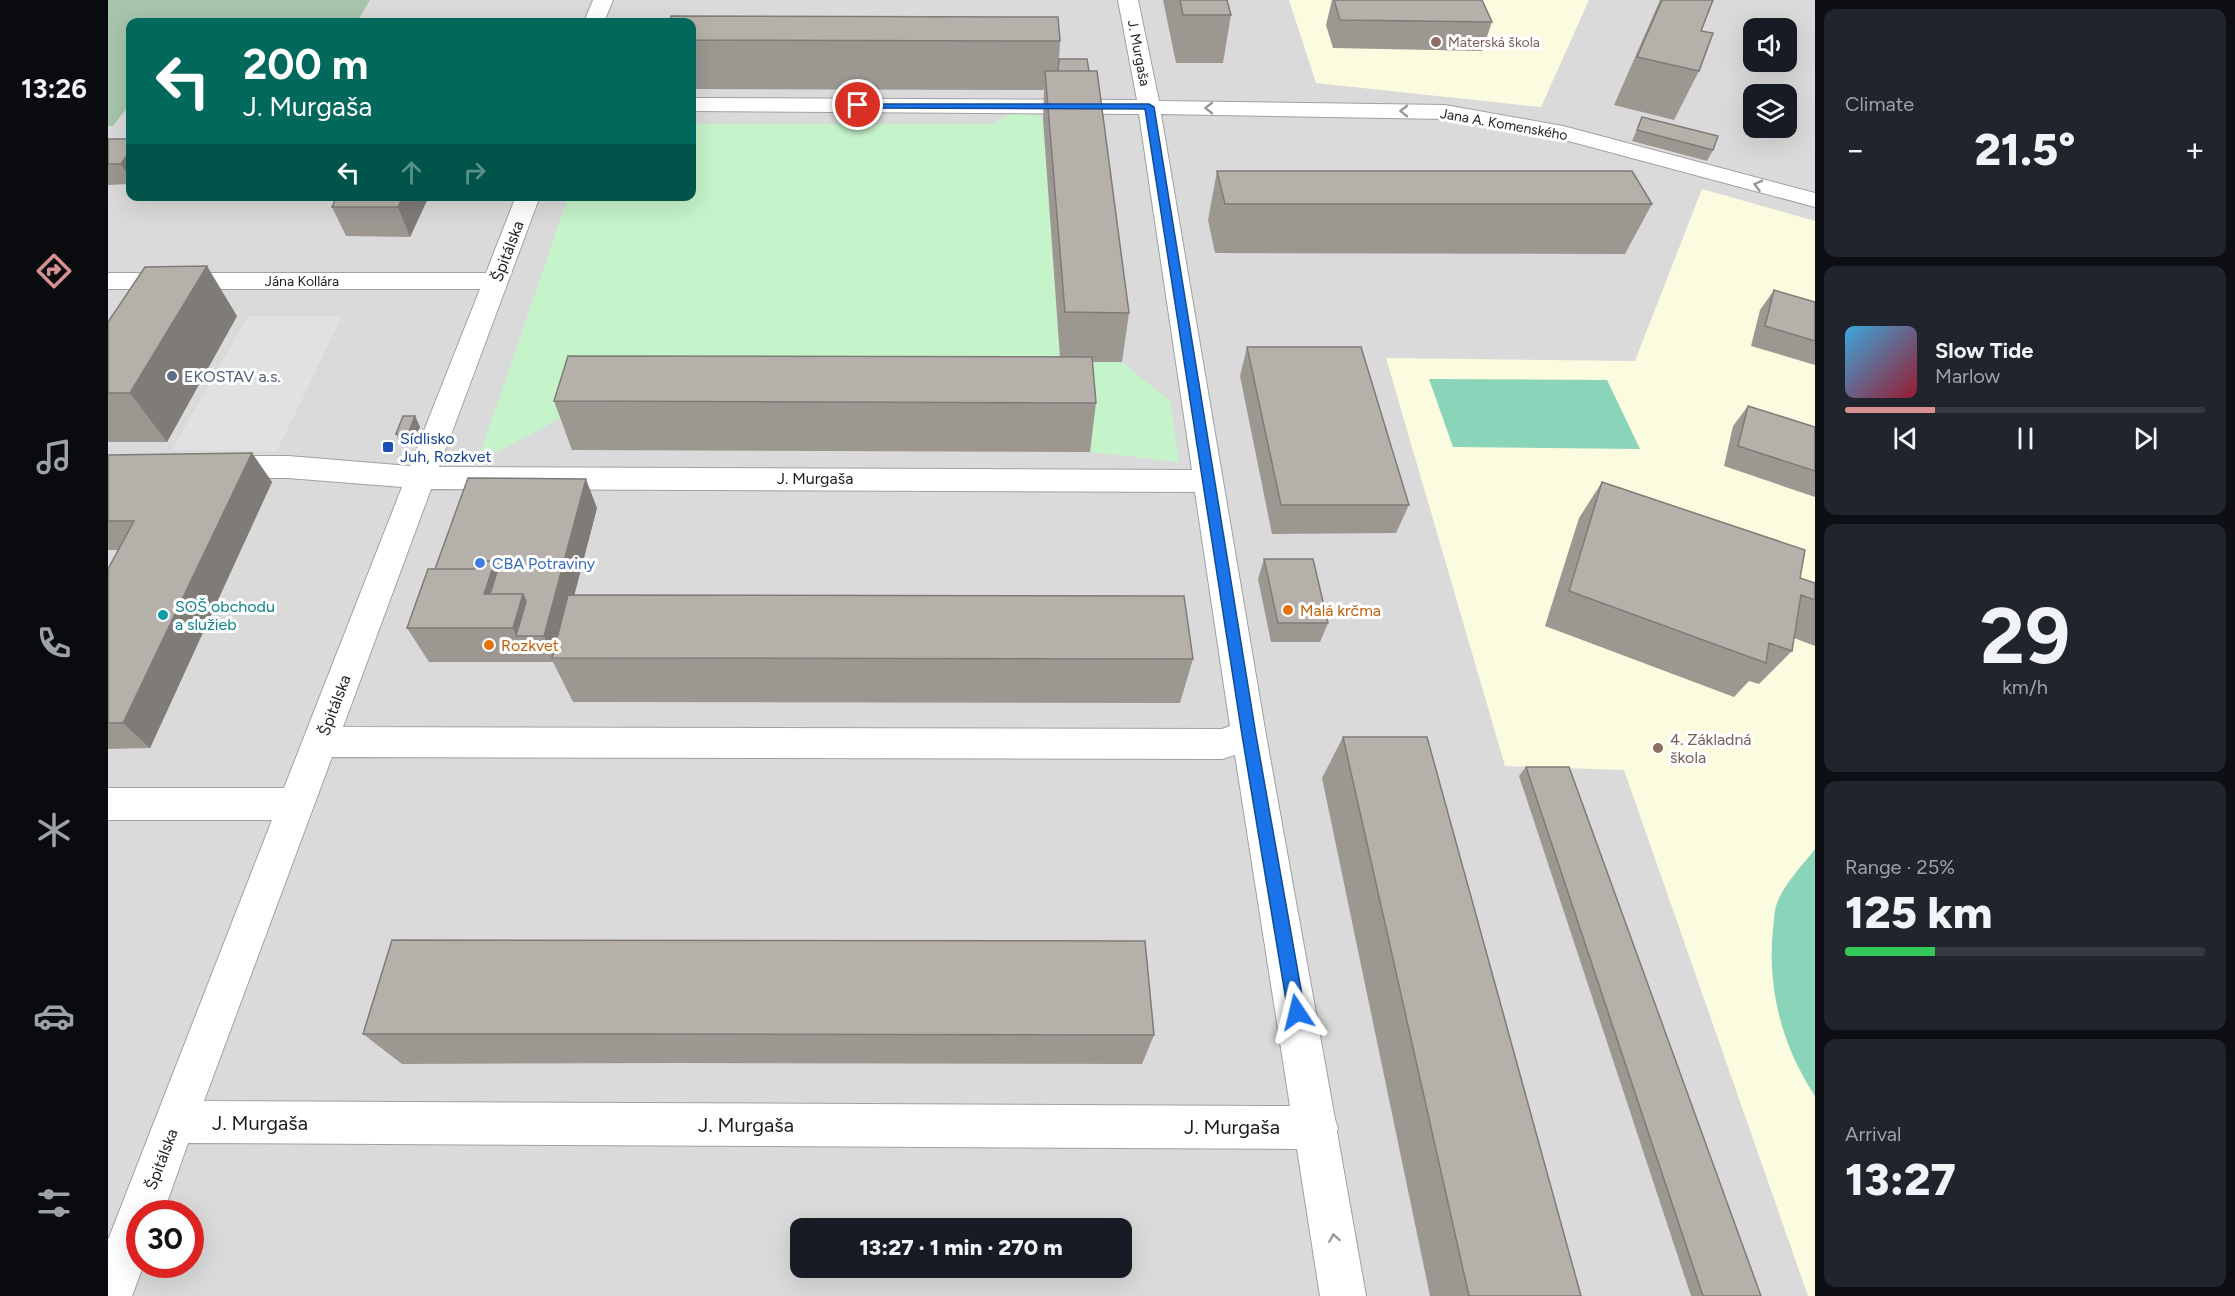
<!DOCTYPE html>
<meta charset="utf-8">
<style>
body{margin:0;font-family:Figtree,sans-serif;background:#20242c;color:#f1f3f6;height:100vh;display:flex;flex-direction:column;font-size:22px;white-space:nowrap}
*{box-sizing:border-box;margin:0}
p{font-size:20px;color:#9ea1a6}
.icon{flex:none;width:33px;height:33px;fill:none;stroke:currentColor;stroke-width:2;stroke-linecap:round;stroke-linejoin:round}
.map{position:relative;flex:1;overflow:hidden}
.side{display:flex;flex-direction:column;gap:9px;padding:9px;background:#0d0f14;width:420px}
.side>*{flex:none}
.banner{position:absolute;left:18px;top:18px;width:570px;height:183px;border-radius:12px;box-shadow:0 6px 24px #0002;background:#00695c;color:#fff;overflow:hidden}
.fabs{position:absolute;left:1635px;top:18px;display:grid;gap:12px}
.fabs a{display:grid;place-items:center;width:54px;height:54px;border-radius:12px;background:#171b24;box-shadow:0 6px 24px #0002;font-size:30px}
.speed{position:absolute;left:18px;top:1200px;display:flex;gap:12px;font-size:30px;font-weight:700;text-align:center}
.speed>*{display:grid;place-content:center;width:78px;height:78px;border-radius:50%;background:#171b24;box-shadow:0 6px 24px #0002;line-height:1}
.speed .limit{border:9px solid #d22;background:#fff;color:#111}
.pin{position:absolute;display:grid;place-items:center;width:51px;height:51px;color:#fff;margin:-26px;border:3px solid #fff;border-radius:50%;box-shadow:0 2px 6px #0007}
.me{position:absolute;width:66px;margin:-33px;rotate:350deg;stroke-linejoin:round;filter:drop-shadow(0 0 4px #0008)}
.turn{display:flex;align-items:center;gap:21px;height:126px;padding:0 18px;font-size:27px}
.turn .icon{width:78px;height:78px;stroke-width:2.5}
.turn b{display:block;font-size:42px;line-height:51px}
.lanes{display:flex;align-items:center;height:57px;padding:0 18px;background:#0003;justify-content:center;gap:30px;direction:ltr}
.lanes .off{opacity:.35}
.big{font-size:45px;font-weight:800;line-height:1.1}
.side .tile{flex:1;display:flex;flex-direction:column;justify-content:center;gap:9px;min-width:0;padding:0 21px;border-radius:12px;background:#20242c}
.side .dial{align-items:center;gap:0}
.dial b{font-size:78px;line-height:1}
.song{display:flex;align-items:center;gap:18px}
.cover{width:72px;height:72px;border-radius:9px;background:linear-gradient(135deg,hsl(200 70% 55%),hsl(350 70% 35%))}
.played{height:6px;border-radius:3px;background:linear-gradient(90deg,#d69091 25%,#363941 25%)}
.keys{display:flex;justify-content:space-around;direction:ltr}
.heat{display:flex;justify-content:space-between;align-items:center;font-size:33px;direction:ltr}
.charge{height:9px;border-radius:4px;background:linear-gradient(90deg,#34c759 25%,#363941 0)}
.trip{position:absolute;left:682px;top:1218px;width:342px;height:60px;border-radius:12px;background:#171b24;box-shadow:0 6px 24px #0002;font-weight:800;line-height:60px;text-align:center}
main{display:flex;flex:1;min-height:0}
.dock{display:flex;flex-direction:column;width:108px;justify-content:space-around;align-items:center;background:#090b0e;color:#9ea1a6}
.dock .icon{width:42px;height:42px}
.dock .selected{color:#d69091}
.dock b{font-size:27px;color:#f1f3f6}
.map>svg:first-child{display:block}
</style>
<main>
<nav class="dock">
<b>13:26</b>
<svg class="icon selected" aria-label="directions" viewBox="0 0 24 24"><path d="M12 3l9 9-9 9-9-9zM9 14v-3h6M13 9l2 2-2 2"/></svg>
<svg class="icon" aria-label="music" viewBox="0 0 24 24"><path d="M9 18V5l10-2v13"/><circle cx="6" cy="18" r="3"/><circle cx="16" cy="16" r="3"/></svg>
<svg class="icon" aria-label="phone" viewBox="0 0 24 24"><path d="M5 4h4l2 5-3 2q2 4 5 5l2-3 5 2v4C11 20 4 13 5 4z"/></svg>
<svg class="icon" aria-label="climate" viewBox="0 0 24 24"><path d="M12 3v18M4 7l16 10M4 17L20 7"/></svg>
<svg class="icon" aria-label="car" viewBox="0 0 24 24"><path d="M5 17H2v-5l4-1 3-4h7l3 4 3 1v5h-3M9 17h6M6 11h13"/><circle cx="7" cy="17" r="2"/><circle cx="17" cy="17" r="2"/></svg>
<svg class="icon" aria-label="filters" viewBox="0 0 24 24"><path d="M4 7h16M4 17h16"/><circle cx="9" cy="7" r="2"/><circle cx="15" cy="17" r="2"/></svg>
</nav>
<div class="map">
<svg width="1707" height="1296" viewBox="0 0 1707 1296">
<rect width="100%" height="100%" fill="#edebe4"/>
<path fill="#dbdada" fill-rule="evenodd" d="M0,0H1707V1296H0ZM22,22H584V196H22ZM1646,28H1678V62H1646ZM1646,94H1678V128H1646ZM32,1214H82V1264H32ZM693,1228H1014V1268H693Z"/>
<path fill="#fbfbdf" d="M1181,0H1481L1433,107L1208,83Z
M1594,189L1707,221V1296H1700L1516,770L1397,766L1278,358L1527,361Z"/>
<path fill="#a8c4ad" d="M0,0H262L249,22H22V104L5,126H0Z"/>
<path fill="#c5f3ca" d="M916,106L935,119L952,362H1014L1062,401L1071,462L982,452L978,407L477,405L369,463L460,197L584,196V124H885Z"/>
<path fill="#8ad4b9" d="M1321,379L1499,380L1532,449L1345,447Z
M1707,849V1096C1674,1046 1659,989 1665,929C1666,922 1666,913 1668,906C1674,886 1694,866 1707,849Z"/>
<path fill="#e1e1e1" d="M140,316H234L169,451L64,450Z"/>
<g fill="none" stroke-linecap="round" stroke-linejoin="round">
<defs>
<path id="minor" d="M485,0H505L496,22H476Z
M1010,0H1030L1051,101L1337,105L1455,126L1707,193V207L1453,139L1337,119L1053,114L1158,735L1227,1119L1230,1128L1229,1132L1258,1296H1212L1189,1149L80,1143L55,1214H32V1264H36L24,1296H0V1240L164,820H0V788H176L294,487L180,478H108L98,474L93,467L98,460L108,456H180L302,466L372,289H0V273H378L408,196H432L331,467L1084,470L1031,114L584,111V98L1029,100ZM323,489L1087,492L1122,726L1114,729L235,727ZM1127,755L1182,1106L96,1101L224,757L1114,759Z"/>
</defs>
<use href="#minor" stroke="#a1a1a1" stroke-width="2"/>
<use href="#minor" fill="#fff" fill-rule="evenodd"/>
</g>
<path fill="#9d9792" d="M1055,0H1119L1123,15L1115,63H1068Z
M1224,0H1374L1384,22L1374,51L1225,48L1218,25Z
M1552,0H1605L1593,31L1591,71L1566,120L1506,105Z
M584,22L952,41L951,59L1021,313L1014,362H984L988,403L982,452L464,450L446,401L952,357L935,119L936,90L584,89Z
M1534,117L1605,150L1599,161L1524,141Z
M0,139H22V184L0,185Z
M1109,171L1544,204L1517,254L1107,253L1100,220Z
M321,196L302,237L238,236L224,207Z
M1666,290L1707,302V365L1643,346L1652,310Z
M129,316L59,442H0V322Z
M1139,347L1301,505L1288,533L1164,534L1132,376Z
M1640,406L1707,427V497L1616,466L1625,426Z
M307,416L312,427L305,444H293L288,434Z
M144,453L164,482L42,748L0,749V569L10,550H0V455Z
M1494,482L1692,578L1707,583V646L1686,638L1684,651L1651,684L1641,681L1626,697L1437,626L1471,518Z
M489,508L466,595L1085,659L1072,703L465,702L445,662H321L299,628L327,569Z
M1156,559L1220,623L1212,642H1163L1150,579Z
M1235,737L1473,1296H1322L1214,778Z
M1418,767L1653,1296H1583L1411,776Z
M284,940L1046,1035L1034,1064L569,1063L294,1064L255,1034Z"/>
<path fill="#7f7b77" d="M22,151V179L13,164Z
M295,196H321L302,237L290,207Z
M99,266L129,316L59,442L22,393Z
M307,416L312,427L305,444L300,434Z
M144,453L164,482L42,748L15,723Z
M478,479L489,508L450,658H447L436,636Z
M387,561L404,597L376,594Z
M415,594L432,629L408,636L405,628Z"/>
<path fill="#b6b0aa" stroke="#7f7b77" stroke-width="1.5" d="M1072,0H1119L1123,15H1075Z
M1226,0H1374L1384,22L1232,20Z
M1554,0H1605L1593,31L1605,33L1591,71L1529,57Z
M563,16L950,17L952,41L584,40V22H561Z
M951,59H979L981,71H950Z
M937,71H989L1021,313L957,312Z
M1534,117L1610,136L1605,150L1529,130Z
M0,139H22V151L13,164H0Z
M1109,171H1524L1544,204H1117Z
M229,196H295L290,207H224Z
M99,266L22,393H0V322L37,267Z
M1666,290L1707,302V341L1657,326Z
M1139,347H1253L1301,505H1173Z
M460,356L984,357L988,403L446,401Z
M1640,406L1707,427V471L1630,446Z
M295,416H307L300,434H288Z
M144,453L15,723H0V569L26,521H0V455Z
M360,478L478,479L436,636H408L418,602L415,594H382L390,569L387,561H369L366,569H327Z
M1494,482L1697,550L1692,578L1707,583V600L1693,595L1684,651L1661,643L1658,663L1461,591Z
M1156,559H1205L1220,623H1170Z
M369,561H387L376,594H415L405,628H299L320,569H366Z
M460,595L1076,596L1085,659L444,658Z
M1235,737H1319L1473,1296H1361Z
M1418,767H1461L1653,1296H1595Z
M284,940L1037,941L1046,1035L549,1034H255Z"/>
<defs><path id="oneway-chevron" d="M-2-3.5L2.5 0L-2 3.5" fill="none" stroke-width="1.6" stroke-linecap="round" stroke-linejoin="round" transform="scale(1.5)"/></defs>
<g stroke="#999">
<use href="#oneway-chevron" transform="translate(1101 108) rotate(-179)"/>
<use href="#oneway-chevron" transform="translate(1296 111) rotate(-179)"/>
<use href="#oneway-chevron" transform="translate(1650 185) rotate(-165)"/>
<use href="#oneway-chevron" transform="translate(1226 1238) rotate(-99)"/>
</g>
<path fill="#1a73e8" stroke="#114b97" stroke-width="1.5" d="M746,104H1041L1046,107L1148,735L1197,1012L1195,1018L1189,1021L1183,1018L1180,1012L1134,735L1037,109L750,108L745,105Z"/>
<g fill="#8d6e63" stroke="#fff" stroke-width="2">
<circle cx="1328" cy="42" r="6"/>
<circle cx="1550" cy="748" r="6"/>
</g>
<circle fill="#5c6f8a" stroke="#fff" stroke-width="2" cx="64" cy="376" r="6"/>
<rect fill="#1a4fb4" stroke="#fff" stroke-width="2" x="274" y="441" width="12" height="12" rx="3"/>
<circle fill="#3f7fe0" stroke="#fff" stroke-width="2" cx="372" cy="563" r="6"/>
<g fill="#e8710a" stroke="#fff" stroke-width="2">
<circle cx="1180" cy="610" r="6"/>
<circle cx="381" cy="645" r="6"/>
</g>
<circle fill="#0f9aa8" stroke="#fff" stroke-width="2" cx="55" cy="615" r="6"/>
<g text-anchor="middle" stroke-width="6" stroke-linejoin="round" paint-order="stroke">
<g font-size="14" fill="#785e54" stroke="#fff" text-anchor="start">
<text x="1340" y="47">Materská škola</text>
</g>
<g font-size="14" fill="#1d1d1d" stroke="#fff">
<text transform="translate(1031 53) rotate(79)" y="5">J. Murgaša</text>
<text transform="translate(1396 124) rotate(10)" y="5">Jana A. Komenského</text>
<text x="194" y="286">Jána Kollára</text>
</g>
<g font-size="16" fill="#1d1d1d" stroke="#fff">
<text transform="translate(399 251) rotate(-69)" y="6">Špitálska</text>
<text x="707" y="484">J. Murgaša</text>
<text transform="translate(226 705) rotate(-69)" y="6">Špitálska</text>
<text transform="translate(53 1159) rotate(-69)" y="6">Špitálska</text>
</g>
<g font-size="16" fill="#4e5e75" stroke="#fff" text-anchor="start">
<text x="76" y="382">EKOSTAV a.s.</text>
</g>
<g font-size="16" fill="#164399" stroke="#fff" text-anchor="start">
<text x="292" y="444">Sídlisko<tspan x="292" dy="18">Juh, Rozkvet</tspan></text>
</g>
<g font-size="16" fill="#366cbe" stroke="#fff" text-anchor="start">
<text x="384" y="569">CBA Potraviny</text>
</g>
<g font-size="16" fill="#0d838f" stroke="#fff" text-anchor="start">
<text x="67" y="612">SOŠ obchodu<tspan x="67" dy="18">a služieb</tspan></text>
</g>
<g font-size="16" fill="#c56008" stroke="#fff" text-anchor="start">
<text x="1192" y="616">Malá krčma</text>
<text x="393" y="651">Rozkvet</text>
</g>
<g font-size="16" fill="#785e54" stroke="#fff" text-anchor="start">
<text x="1562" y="745">4. Základná<tspan x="1562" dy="18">škola</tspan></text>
</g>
<g font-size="20" fill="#1d1d1d" stroke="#fff">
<text x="152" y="1130">J. Murgaša</text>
<text x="638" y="1132">J. Murgaša</text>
<text x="1124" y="1134">J. Murgaša</text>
</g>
</g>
</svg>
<div class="fabs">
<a><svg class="icon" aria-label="sound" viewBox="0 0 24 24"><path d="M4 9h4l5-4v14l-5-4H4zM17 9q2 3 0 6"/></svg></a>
<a><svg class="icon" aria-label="layers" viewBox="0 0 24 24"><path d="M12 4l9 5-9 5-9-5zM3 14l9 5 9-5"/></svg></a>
</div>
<div class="speed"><div class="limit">30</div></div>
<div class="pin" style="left:750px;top:105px;background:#d93025"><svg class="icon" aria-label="arrive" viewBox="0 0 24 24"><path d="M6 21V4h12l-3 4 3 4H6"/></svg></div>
<svg class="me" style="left:1189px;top:1012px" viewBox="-20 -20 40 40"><path d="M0-17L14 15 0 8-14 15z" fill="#1a73e8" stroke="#fff" stroke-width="4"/></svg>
<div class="trip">13:27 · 1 min · 270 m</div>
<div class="banner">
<div class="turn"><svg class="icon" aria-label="left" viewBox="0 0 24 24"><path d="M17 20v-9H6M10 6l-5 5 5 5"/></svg><div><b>200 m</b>J. Murgaša</div></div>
<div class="lanes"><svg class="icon" aria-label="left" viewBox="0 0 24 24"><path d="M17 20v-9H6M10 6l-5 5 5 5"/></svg><svg class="icon off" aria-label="ahead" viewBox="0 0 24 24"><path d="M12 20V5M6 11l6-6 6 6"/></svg><svg class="icon off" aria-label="right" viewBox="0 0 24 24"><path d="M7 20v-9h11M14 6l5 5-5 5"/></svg></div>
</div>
</div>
<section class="side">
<div class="tile"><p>Climate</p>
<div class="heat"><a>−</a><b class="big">21.5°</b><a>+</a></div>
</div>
<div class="tile">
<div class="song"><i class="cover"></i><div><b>Slow Tide</b><p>Marlow</p></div></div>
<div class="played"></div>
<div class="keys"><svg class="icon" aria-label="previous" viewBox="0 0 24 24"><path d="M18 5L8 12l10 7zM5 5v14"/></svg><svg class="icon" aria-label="pause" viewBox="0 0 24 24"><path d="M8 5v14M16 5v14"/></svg><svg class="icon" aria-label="next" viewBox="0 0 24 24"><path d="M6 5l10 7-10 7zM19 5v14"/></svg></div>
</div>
<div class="tile dial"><b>29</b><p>km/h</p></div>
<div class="tile"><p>Range · 25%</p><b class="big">125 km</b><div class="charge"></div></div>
<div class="tile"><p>Arrival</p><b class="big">13:27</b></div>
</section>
</main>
